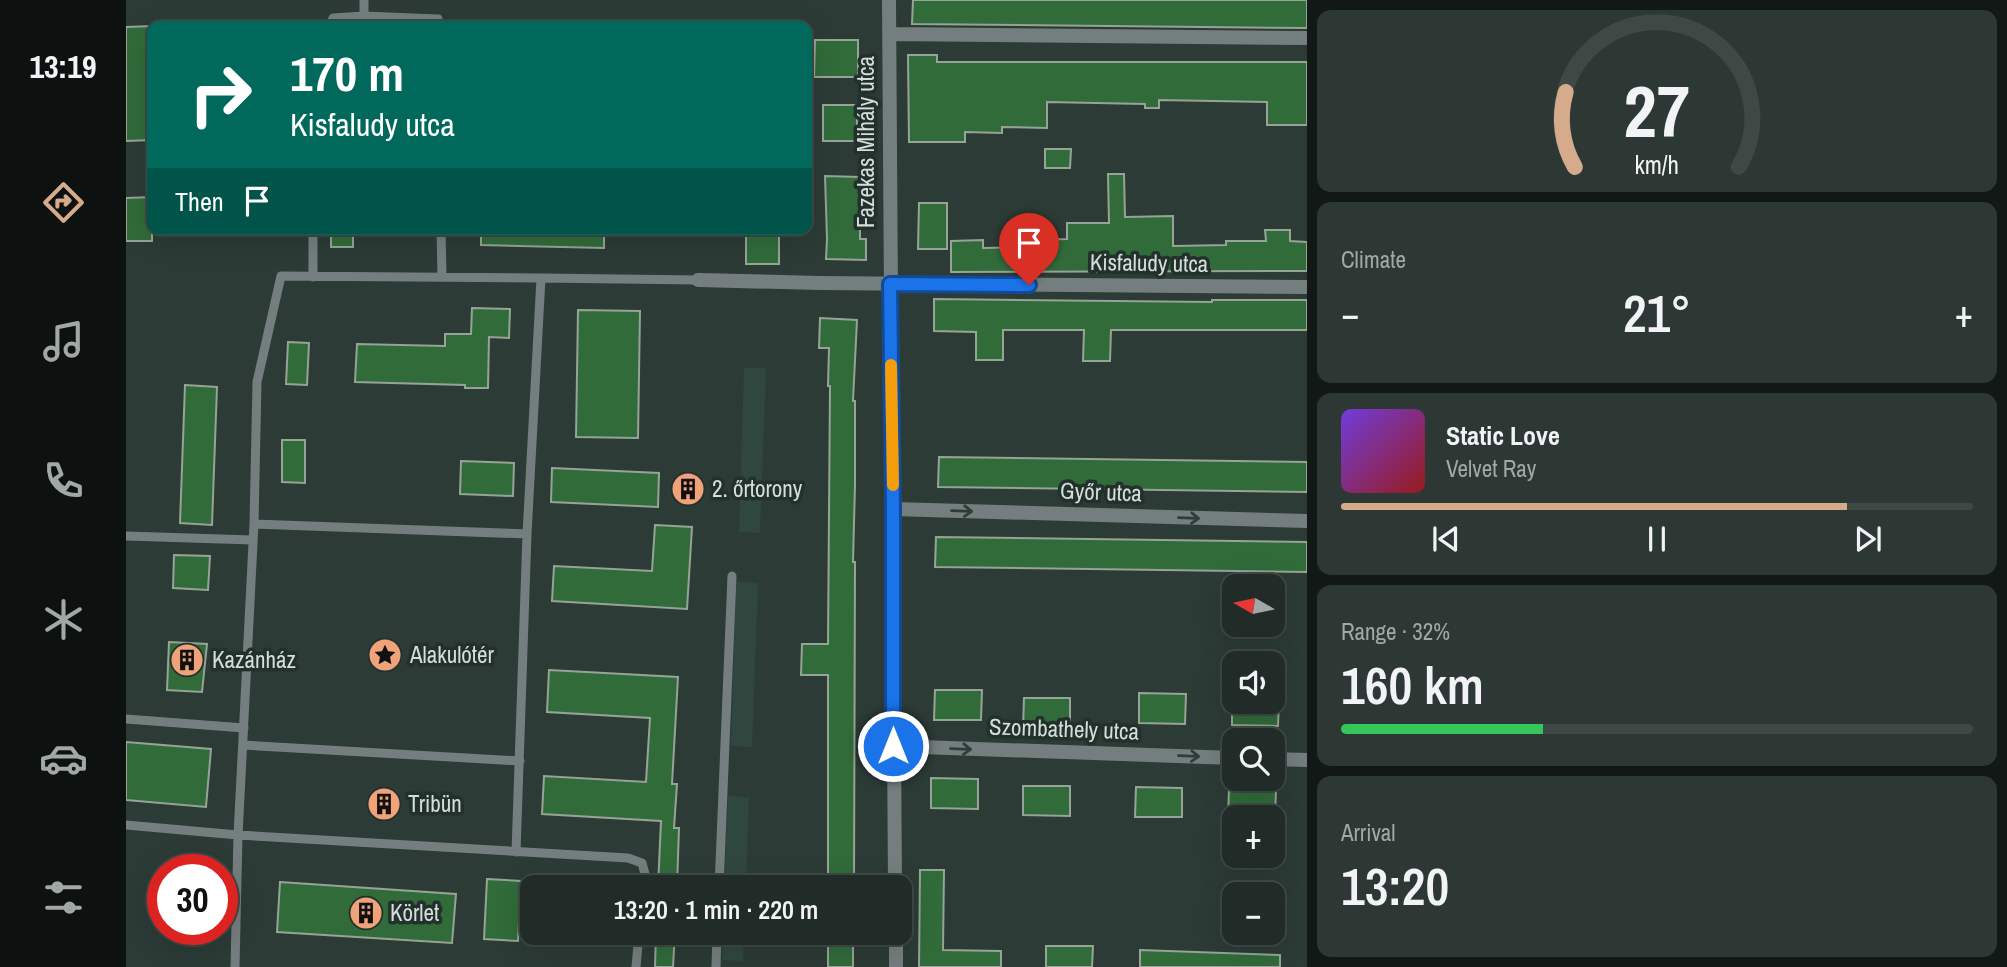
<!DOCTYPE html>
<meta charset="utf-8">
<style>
body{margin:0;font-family:"Archivo Narrow",sans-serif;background:#2d3834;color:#f1f3f6;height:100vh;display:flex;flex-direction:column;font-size:26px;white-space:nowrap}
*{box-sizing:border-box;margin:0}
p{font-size:23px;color:#a2a7a8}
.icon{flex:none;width:38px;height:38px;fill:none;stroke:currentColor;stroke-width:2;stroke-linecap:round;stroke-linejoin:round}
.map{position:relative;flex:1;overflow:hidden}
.details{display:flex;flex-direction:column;gap:10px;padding:10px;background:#121816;width:700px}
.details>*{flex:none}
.guide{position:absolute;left:21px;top:21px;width:665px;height:214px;border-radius:14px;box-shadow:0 7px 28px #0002,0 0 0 2px #3e4845;background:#00695c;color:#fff;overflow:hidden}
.needle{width:46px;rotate:279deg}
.tools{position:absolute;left:1096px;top:574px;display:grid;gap:14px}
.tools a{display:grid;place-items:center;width:63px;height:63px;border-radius:14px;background:#212c28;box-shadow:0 7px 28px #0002,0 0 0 2px #3e4845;font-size:35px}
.speed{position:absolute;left:21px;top:854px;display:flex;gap:14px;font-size:35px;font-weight:700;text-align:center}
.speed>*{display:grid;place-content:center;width:91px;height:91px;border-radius:50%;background:#212c28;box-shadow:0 7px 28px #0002,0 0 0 2px #3e4845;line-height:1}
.speed .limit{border:10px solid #d22;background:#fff;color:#111}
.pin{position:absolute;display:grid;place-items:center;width:60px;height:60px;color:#fff;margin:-72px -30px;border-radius:50% 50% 50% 0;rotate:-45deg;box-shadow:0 0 7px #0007}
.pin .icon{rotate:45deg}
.me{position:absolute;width:77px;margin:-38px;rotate:0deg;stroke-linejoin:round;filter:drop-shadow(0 0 5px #0008)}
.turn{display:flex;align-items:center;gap:24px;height:147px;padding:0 28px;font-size:32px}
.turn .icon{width:91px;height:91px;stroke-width:2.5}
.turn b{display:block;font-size:49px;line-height:60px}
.then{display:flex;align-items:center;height:66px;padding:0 28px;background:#0003;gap:14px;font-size:26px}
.big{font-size:52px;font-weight:600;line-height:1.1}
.details .tile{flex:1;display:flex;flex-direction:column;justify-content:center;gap:10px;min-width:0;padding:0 24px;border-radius:14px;background:#2d3834}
.details .dial{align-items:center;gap:0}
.dial svg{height:182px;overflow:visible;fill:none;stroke:#3e4845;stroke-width:7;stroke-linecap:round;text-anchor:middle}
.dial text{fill:#f1f3f6;stroke:none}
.song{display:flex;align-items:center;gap:21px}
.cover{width:84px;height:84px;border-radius:10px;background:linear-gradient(135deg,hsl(260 70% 55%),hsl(0 70% 35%))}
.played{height:7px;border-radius:4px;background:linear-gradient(90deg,#d6ab8b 80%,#3e4845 80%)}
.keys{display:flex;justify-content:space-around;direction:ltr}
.heat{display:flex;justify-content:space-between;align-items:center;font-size:38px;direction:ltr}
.charge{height:10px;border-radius:5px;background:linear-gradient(90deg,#34c759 32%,#3e4845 0)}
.trip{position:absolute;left:394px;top:875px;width:392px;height:70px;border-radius:14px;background:#212c28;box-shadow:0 7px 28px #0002,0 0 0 2px #3e4845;font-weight:600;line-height:70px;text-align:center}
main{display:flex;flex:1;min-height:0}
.menu{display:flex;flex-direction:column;width:126px;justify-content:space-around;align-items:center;background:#0d1210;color:#a2a7a8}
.menu .icon{width:49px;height:49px}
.menu .on{color:#d6ab8b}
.menu b{font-size:32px;color:#f1f3f6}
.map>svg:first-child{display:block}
</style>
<main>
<nav class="menu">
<b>13:19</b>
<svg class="icon on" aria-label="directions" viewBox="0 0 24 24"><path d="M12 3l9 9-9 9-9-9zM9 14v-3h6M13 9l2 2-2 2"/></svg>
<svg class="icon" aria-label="music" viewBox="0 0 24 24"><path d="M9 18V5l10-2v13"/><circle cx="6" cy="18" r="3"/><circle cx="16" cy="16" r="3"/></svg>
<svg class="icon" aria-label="phone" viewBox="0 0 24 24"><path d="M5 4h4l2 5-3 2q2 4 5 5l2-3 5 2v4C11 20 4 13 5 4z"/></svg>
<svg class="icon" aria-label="climate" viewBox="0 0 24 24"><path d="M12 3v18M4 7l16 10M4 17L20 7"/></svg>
<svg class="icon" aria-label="car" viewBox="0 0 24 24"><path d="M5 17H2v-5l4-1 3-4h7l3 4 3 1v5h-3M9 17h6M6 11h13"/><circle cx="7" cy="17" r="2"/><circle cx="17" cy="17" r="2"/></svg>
<svg class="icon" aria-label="filters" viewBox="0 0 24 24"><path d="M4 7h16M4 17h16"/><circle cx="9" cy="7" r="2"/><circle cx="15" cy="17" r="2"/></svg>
</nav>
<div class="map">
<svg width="1181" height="967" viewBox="0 0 1181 967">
<rect width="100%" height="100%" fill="#2c3b36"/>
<path fill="#30473f" d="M618,368H640L634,533L613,532Z
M610,582L632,583L626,747L605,746Z
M602,796L623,797L620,887H598Z
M597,933H618L617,961L596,960Z"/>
<path fill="#316b3a" stroke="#96a397" stroke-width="2" d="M787,0H1181V28L786,24Z
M26,26V140L0,141V27Z
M689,40H732V77H688Z
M782,55H811V62H1181V125H1141V102L1033,100V108H1019V104L921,102V128L876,127V133L839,132V142H783Z
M697,105H731V141H697Z
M919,149H945L944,168H919Z
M982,174H998L999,217L1047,216V246L1100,245V241H1140L1139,230H1164V241L1181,242V271L825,272V241L857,240V248L901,247V240L941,239V223H983Z
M699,176L734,177V239H740V260L700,259L701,239Z
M26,197V241H0V198Z
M793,203H821V249H792Z
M205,229H227V247H205Z
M355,229H478V248L355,245Z
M620,229H653V264H620Z
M808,299L1086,302V300H1181V330H985L984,361H957L958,330H877V360H850V332L808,331Z
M346,308L384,309L383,338L363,337L362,388H339V385L229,382L231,344L319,346V334H345Z
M452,310L514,311L512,438L450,437Z
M694,318L731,320L727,401H729V485L727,562H729L728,887H702V675H675L676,644H702L704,386H702L703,348H693Z
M162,342L183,343L181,385L160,384Z
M59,385L91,387L86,525L54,523Z
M156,440H179V483L156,482Z
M813,457L1181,462V492L812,487Z
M335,461L388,463L387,496L334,494Z
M426,468L533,473L532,507L425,502Z
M529,525L566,527L561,609L426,601L428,566L526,571Z
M810,537L1181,542V572L809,567Z
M48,555L84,556L82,590L47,588Z
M43,642L81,644L76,692L41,690Z
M423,670L552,677L546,784H551L548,828H553L551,887H532L535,821L416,814L418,776L520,782L524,718L421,712Z
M809,690H856L855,720H808Z
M1013,693L1060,694L1059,724L1013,723Z
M898,698H944V728H897Z
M1106,702H1153L1152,726L1106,725Z
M0,742L85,749L80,807L0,800Z
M805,778L852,779V809L805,808Z
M897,786H944V816L897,815Z
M1010,787L1056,788V817H1009Z
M1103,789L1150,790L1149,817H1102Z
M794,870H818L817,950L875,951V967H793Z
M361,879L395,881L392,941L358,939Z
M154,882L330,894L326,943L151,932Z
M530,933H549L547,967H529Z
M702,933H727V967H702Z
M920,946H967L966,967H920Z
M1014,950L1154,955V967H1014Z"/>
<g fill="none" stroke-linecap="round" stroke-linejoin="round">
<path stroke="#757e7e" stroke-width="9" d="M238,16L312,19V26
M204,26L207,18L238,16V0
M315,229L316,277
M187,277V229
M128,524L131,382L155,276L415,278
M0,536L127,540
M0,719L118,728
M117,745L394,761
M0,825L112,835L502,858L516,863L519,874L518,887
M390,852L401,534L415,278L572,280
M593,887L606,576
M109,967L112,835L128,524L401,534
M510,967L513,933
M590,967L591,933"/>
<path stroke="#757e7e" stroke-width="14" d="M763,0L769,887
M763,34L1181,38
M572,280L694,283L1181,287
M767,509L1181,521
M767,746L1108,758
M1146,759L1181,760
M770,933V967"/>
</g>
<defs><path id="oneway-shaft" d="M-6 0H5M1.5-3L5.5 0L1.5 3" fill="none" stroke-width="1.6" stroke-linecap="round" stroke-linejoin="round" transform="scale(1.75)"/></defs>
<g stroke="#2e3d38">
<use href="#oneway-shaft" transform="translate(836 511) rotate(2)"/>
<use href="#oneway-shaft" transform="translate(1063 518) rotate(2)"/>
<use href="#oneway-shaft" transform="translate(835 749) rotate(2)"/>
<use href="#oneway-shaft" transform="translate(1063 756) rotate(2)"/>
</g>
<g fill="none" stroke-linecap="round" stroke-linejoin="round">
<defs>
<path id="route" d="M767,746V509L764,284L903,285"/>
</defs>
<use href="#route" stroke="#114b97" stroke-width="18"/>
<use href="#route" stroke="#1a73e8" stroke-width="12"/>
<path stroke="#f59e0b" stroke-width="12" d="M765,365L767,485"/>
</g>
<defs>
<symbol id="building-disc" viewBox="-11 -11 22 22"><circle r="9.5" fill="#f0a279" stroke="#22312c"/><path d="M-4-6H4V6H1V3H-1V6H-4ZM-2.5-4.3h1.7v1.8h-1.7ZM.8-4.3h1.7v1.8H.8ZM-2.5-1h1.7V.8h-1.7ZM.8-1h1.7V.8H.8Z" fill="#111"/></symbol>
<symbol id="sight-disc" viewBox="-11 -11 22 22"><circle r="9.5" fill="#f0a279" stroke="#22312c"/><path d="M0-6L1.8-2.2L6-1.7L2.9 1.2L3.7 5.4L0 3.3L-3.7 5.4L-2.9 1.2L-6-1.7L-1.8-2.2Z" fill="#111"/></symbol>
</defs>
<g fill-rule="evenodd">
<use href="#building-disc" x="543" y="470" width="38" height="38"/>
<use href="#sight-disc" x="240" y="636" width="38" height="38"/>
<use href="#building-disc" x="42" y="641" width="38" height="38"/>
<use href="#building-disc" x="239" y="785" width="38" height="38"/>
<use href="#building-disc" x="221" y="894" width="38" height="38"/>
</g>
<g text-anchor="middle" stroke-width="7" stroke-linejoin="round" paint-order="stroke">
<g font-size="23" fill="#d5dedb" stroke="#22312c">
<text transform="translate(740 142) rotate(-90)" y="8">Fazekas Mihály utca</text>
<text transform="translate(1023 263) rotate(1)" y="8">Kisfaludy utca</text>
<text transform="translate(975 492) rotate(2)" y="8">Győr utca</text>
<text transform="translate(938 729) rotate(2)" y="8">Szombathely utca</text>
</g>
<g font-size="23" fill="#d5dedb" stroke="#22312c" text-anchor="start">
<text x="586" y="497">2. őrtorony</text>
<text x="284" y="663">Alakulótér</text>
<text x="86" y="668">Kazánház</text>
<text x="282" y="812">Tribün</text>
<text x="264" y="921">Körlet</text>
</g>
</g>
</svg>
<div class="tools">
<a><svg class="needle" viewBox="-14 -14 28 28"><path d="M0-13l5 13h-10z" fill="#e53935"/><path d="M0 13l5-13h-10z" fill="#a2a7a8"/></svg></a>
<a><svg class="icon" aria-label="sound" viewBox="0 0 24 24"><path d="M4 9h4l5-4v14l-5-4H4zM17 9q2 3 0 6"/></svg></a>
<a><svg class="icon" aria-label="search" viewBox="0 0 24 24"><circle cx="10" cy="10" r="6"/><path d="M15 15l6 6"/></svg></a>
<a>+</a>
<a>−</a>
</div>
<div class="speed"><div class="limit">30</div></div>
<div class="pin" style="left:903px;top:285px;background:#d93025"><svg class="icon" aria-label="arrive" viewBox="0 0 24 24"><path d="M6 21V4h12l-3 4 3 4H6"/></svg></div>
<svg class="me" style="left:767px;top:746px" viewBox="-20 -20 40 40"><circle r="17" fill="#1a73e8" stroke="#fff" stroke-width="3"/><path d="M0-11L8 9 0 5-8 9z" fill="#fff"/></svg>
<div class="trip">13:20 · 1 min · 220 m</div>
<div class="guide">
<div class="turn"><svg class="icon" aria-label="right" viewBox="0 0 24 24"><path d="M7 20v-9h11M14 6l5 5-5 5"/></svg><div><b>170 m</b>Kisfaludy utca</div></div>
<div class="then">Then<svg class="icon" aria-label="arrive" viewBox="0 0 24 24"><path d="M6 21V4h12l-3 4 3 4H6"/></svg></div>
</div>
</div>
<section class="details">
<div class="tile dial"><svg viewBox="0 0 100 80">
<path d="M14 69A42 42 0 1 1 86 69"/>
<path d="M14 69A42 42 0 0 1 10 36" stroke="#d6ab8b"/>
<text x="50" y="56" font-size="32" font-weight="700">27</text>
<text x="50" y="72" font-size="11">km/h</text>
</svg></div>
<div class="tile"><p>Climate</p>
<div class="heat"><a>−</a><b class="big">21°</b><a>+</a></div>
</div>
<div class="tile">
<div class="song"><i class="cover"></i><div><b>Static Love</b><p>Velvet Ray</p></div></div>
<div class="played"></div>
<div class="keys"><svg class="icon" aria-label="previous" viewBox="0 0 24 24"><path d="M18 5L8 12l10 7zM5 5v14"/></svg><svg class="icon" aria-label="pause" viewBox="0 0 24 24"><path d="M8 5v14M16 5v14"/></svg><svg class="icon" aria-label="next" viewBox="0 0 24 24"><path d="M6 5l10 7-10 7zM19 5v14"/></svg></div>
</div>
<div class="tile"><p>Range · 32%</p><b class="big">160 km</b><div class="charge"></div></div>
<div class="tile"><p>Arrival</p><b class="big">13:20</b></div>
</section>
</main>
